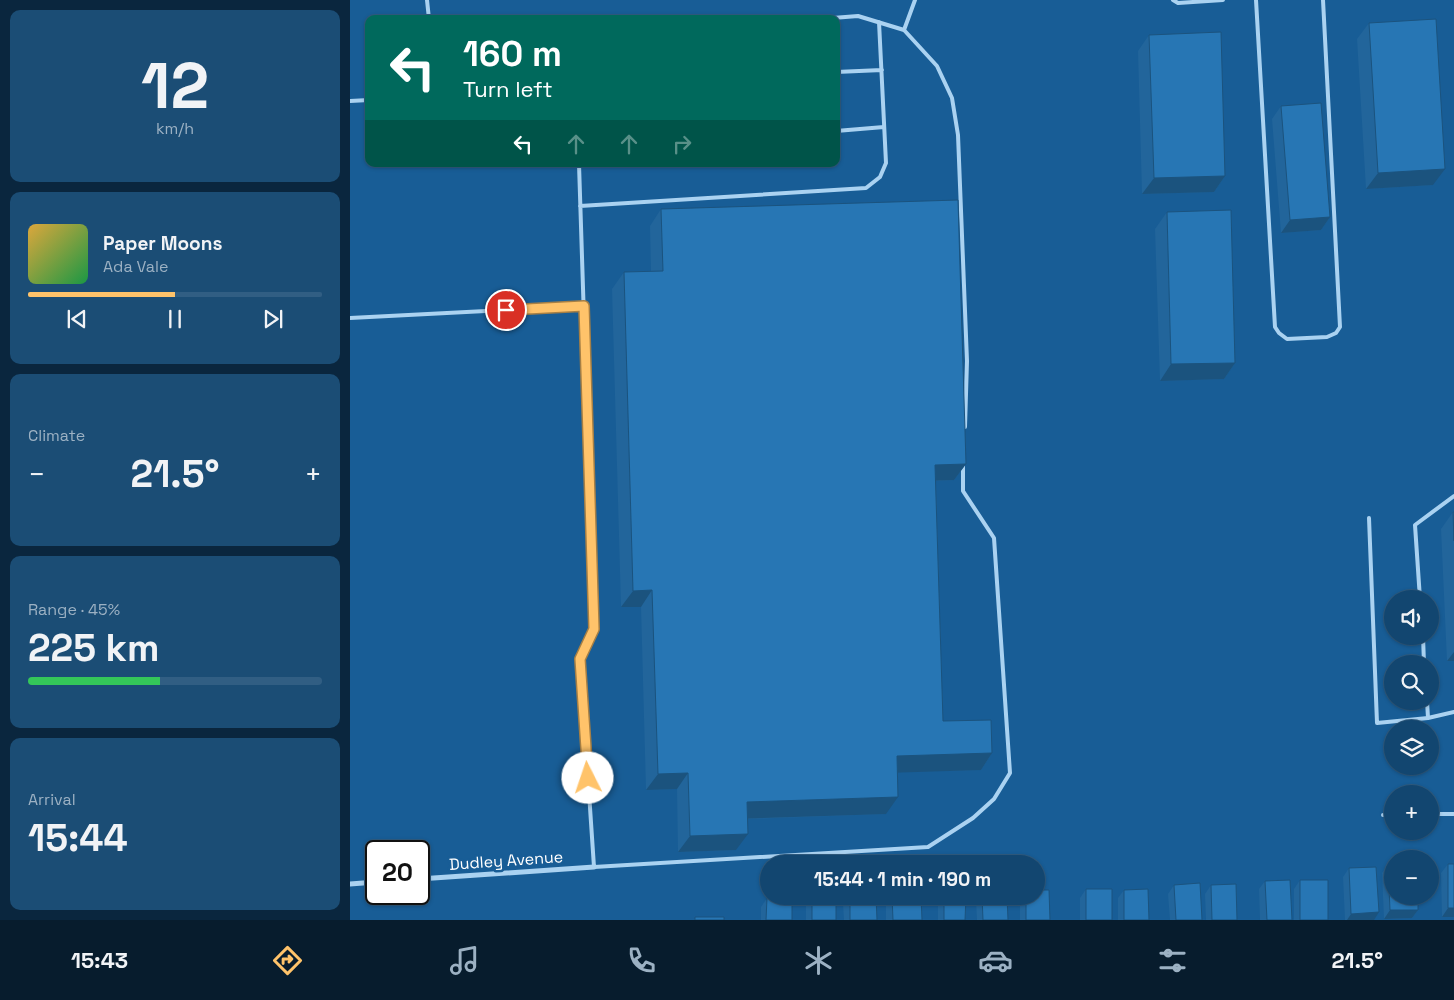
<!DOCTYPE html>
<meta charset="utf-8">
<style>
body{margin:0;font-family:"Space Grotesk",sans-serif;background:#1b4d75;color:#f1f3f6;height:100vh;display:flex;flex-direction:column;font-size:19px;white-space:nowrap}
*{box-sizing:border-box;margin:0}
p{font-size:16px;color:#9cb1c3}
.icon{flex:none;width:28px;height:28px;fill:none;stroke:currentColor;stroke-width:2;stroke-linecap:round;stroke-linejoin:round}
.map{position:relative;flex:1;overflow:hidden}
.panel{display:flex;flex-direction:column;gap:10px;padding:10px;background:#0a263e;width:350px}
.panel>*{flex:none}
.top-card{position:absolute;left:15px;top:15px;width:475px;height:152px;border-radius:10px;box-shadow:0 1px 4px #0004,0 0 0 1px #315e83;background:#00695c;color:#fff;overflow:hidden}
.buttons{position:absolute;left:1034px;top:590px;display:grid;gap:10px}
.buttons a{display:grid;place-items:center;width:55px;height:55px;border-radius:50%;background:#124670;box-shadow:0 1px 4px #0004,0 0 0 1px #315e83;font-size:25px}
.speed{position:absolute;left:15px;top:840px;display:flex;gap:10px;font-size:25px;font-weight:700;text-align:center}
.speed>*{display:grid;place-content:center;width:65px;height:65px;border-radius:50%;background:#124670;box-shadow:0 1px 4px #0004,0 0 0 1px #315e83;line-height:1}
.speed .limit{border:2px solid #111;border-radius:8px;background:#fff;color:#111}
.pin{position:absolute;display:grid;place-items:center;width:42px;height:42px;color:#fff;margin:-21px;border:2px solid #fff;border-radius:50%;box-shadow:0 1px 5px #0007}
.me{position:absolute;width:55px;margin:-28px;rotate:356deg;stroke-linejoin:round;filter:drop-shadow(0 0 4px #0008)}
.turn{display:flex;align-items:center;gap:18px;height:105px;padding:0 15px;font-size:22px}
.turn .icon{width:65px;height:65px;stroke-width:2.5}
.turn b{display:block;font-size:35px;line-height:42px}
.lanes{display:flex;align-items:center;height:48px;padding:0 15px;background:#0003;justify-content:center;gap:25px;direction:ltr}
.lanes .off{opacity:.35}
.big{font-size:38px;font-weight:600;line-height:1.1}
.panel .widget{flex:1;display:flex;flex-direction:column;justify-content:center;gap:8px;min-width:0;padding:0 18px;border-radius:10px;background:#1b4d75}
.panel .dial{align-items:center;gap:0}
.dial b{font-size:65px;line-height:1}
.song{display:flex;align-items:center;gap:15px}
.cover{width:60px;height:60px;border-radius:8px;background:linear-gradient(135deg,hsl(40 70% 55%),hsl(140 70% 35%))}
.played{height:5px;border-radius:2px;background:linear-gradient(90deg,#ffc36a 50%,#315e83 50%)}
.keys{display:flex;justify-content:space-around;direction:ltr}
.heat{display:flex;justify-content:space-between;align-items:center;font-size:28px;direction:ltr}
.charge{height:8px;border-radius:4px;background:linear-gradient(90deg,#34c759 45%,#315e83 0)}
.trip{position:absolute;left:410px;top:855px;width:285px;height:50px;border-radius:25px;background:#124670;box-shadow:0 1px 4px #0004,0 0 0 1px #315e83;font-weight:600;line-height:50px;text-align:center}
.dock{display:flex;height:80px;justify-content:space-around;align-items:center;background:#071c2d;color:#9cb1c3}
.dock .icon{width:35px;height:35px}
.dock .on{color:#ffc36a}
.dock b{font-size:22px;color:#f1f3f6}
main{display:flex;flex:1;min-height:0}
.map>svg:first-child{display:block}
</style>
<main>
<section class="panel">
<div class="widget dial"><b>12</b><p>km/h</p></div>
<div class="widget">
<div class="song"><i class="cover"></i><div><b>Paper Moons</b><p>Ada Vale</p></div></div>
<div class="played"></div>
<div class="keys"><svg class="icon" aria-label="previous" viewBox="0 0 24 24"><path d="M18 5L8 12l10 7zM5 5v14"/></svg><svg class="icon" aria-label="pause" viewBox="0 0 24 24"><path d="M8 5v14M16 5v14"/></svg><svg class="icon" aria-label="next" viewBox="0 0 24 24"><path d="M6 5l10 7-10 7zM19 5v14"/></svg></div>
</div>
<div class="widget"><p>Climate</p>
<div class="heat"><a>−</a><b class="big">21.5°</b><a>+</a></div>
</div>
<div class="widget"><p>Range · 45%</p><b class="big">225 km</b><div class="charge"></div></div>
<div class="widget"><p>Arrival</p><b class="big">15:44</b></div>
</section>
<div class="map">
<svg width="1104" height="920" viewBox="0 0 1104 920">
<rect width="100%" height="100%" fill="#185d96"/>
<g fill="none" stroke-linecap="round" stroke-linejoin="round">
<path stroke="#aad2f1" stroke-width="4" d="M77,0L79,19
M823,0L828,3L873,0
M906,0L925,327L929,333L937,339L977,337L986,333L990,327L973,0
M470,19L508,16L554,30L587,66L602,98L608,135L617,361L615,427
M554,30L565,0
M486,72L532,70
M0,101L19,100
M486,131L534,127
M229,164L244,629L230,659L244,867L578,847L623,818L644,799L660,773L644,538L613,491V464
M230,206L516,188L530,177L536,163L529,22
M0,318L234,306
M1019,518L1027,723L1078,718
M1070,599L1065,525L1104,496
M1073,636L1074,664
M1077,701L1078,718L1104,712
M1080,814H1104
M1033,815H1042"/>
<path stroke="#aad2f1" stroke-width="5" d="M69,879L244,867
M0,884L26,882"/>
</g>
<path fill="#22659b" d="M1019,23L1083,185L1016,189L1007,39Z
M799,35L875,176L864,192L792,194L788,51Z
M931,106L980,217L971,230L931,233L922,119Z
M311,209L616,464L604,480L586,481L593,721L642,753L631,770L547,772L536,814L397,819L386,850L328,852L327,789L296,790L291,607H271L262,289L274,272L301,271L300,226Z
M817,212L885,363L874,379L810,381L805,229Z
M1103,512H1104V661H1097L1091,529Z
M1038,864L1068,910L1062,918L1034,919L1032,873Z
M1098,864H1104V917H1092L1091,873Z
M999,868L1024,920H995L993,877Z
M950,880L978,920H944V889Z
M915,881L942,920H910L909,889Z
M824,885L852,920H820L818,894Z
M861,885L887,920H856L855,894Z
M736,889L762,920H730V898Z
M774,890L799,920H768V898Z
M499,896H526L527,920H494L493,904Z
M540,896H571L572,920H536V902Z
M590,896H616L615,920H588V899Z
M628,896H657L658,920H627L626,900Z
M671,896H686L700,920H670V899Z
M462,897L486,920H456V905Z
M417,898L442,920H411V907Z"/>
<path fill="#1b537e" d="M1095,169L1083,185L1016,189L1028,173Z
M875,176L864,192L792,194L804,178Z
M980,217L971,230L931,233L940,220Z
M885,363L874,379L810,381L821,364Z
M616,464L604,480L574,481L585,465Z
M302,590L291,607H271L283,591Z
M1104,652V661H1097Z
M642,753L631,770L535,773L547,756Z
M338,773L327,789L296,790L308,774Z
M548,797L536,814L385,819L397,802Z
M398,834L386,850L328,852L340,836Z
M1098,908H1104V917H1092Z
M1040,910H1068L1062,918L1034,919Z
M1029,912L1024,920H997L1001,914Z"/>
<path fill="#2776b4" stroke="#1b537e" d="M1086,19L1095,169L1028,173L1019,23Z
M871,32L875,176L804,178L799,35Z
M971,103L980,217L940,220L931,106Z
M608,200L616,464L585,465L593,721L641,720L642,753L547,756L548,797L397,802L398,834L340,836L338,773L308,774L302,590L283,591L274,272L313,271L311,209Z
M881,210L885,363L821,364L817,212Z
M1103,512H1104V541Z
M1038,864H1042V896H1068V910H1040Z
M1098,864H1104V908H1098Z
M1026,867L1029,912L1001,914L999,868Z
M940,880L942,920H917L915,881Z
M950,880H978V920H950Z
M850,883L852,920H826L824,885Z
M886,884L887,920H862L861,885Z
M736,889H762V920H736Z
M798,889L799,920H774V890Z
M686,890H699L700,920H676V896H686Z
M500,896H526L527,920H500Z
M542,896H571L572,920H543Z
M594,896H616L615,920H594Z
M632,896H657L658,920H633Z
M462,897H486V920H462Z
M417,898L442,899V920H416Z
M345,917H374V920H345Z"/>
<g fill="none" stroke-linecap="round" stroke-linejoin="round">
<defs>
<path id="route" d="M156,310L234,306L244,629L230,659L238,778"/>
</defs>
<use href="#route" stroke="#a67f45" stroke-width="12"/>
<use href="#route" stroke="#ffc36a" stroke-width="9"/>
</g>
<g text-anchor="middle" stroke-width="5" stroke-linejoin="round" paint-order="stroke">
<g font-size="16" fill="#fff" stroke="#185d96">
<text transform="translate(156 860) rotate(-4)" y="6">Dudley Avenue</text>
</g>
</g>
</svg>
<div class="buttons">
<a><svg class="icon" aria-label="sound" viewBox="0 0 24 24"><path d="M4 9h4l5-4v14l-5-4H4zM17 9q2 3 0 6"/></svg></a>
<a><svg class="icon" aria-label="search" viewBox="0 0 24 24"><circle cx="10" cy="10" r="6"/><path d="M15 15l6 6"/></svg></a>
<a><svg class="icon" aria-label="layers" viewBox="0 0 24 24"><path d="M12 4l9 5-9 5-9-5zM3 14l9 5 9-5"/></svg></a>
<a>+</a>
<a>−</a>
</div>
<div class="speed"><div class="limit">20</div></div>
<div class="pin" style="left:156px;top:310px;background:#d93025"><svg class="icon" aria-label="arrive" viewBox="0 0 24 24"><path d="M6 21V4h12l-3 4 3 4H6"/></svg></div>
<svg class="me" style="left:238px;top:778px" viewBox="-20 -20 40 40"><circle r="19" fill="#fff"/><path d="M0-13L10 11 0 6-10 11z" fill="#ffc36a"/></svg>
<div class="trip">15:44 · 1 min · 190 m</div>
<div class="top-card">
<div class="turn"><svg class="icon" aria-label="left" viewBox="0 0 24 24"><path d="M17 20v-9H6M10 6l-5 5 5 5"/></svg><div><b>160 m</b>Turn left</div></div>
<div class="lanes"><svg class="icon" aria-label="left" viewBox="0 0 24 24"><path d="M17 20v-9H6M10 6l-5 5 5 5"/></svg><svg class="icon off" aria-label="ahead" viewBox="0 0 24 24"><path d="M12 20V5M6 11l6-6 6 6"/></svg><svg class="icon off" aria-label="ahead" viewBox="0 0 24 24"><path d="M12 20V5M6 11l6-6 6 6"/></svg><svg class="icon off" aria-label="right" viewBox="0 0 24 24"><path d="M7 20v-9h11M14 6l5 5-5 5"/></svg></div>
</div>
</div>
</main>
<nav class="dock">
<b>15:43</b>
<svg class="icon on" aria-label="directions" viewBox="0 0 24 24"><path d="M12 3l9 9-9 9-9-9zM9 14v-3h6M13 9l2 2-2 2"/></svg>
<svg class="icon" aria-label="music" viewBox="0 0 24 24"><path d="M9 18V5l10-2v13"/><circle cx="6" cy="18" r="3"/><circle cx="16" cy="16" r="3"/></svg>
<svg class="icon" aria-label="phone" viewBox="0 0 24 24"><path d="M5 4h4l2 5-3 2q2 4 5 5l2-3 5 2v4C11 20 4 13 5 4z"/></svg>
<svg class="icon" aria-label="climate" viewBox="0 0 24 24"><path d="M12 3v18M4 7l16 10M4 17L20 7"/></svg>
<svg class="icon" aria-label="car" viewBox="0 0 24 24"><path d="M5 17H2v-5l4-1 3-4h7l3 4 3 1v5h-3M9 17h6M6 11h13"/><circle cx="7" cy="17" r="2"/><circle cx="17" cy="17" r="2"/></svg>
<svg class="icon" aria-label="filters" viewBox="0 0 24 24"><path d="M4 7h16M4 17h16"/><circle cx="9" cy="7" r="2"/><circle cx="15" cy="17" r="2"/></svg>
<b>21.5°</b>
</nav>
